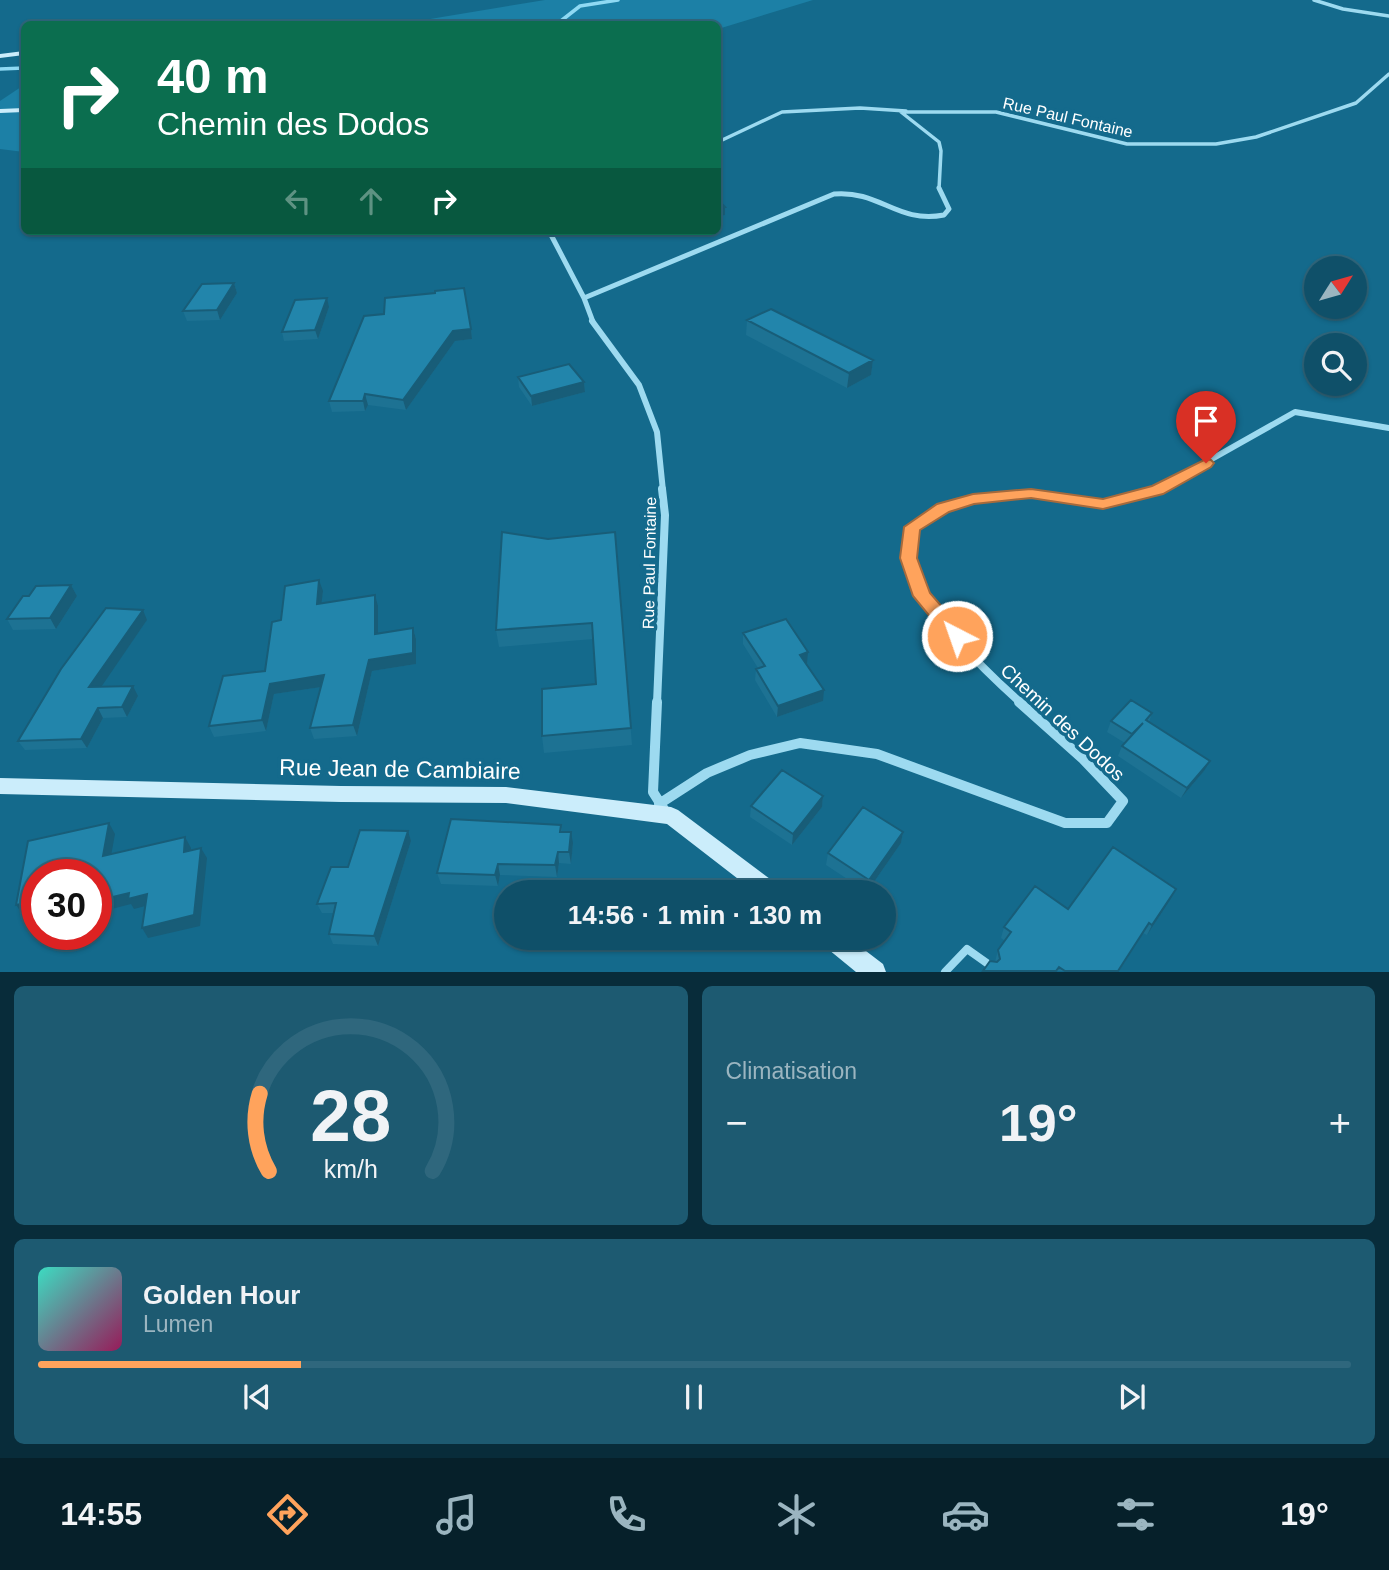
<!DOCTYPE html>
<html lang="fr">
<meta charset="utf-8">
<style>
body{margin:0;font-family:Arial,sans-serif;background:#1d5a71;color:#f1f3f6;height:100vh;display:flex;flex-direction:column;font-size:26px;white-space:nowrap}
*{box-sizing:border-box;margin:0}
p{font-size:23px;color:#9bb5c0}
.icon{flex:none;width:38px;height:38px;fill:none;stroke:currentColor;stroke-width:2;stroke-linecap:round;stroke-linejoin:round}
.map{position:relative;height:972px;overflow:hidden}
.side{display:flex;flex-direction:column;gap:14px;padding:14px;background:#082c3a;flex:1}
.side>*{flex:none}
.banner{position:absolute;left:21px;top:21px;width:700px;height:214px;border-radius:10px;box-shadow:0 2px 5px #0004,0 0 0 2px #2f677d;background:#0b6e4f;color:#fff;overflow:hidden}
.needle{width:46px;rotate:53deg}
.controls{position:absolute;left:1304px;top:256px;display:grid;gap:14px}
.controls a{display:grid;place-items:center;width:63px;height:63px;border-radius:50%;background:#0f5069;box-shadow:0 2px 5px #0004,0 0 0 2px #2f677d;font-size:35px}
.speed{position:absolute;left:21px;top:859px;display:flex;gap:14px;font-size:35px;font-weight:700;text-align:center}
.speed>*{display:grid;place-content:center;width:91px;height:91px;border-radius:50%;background:#0f5069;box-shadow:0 2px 5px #0004,0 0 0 2px #2f677d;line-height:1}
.speed .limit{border:10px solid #d22;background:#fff;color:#111}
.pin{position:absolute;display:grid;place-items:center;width:60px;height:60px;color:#fff;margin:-72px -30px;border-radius:50% 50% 50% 0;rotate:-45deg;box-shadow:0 0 7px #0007}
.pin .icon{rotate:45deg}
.me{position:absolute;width:77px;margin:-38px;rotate:319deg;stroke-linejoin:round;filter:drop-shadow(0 0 5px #0008)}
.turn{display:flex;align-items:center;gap:24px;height:147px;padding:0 21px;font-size:32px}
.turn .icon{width:91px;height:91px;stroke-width:2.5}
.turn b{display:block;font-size:49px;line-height:60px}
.lanes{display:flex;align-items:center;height:66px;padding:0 21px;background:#0003;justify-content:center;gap:35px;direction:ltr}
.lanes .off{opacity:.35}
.big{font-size:52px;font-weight:600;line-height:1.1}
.side .widget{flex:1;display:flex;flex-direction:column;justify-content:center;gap:10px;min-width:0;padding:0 24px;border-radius:10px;background:#1d5a71}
.side .dial{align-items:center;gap:0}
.dial svg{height:182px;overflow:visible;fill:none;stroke:#2f677d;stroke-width:7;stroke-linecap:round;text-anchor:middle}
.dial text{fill:#f1f3f6;stroke:none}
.song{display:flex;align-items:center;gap:21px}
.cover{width:84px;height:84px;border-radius:10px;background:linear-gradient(135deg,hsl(170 70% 55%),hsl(330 70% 35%))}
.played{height:7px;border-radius:4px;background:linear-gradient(90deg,#ffa35c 20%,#2f677d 20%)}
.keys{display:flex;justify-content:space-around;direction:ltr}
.heat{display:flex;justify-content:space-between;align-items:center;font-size:38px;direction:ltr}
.side .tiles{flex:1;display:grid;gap:14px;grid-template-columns:1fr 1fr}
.widget:last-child{grid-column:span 2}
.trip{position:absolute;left:494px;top:880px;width:402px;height:70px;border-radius:35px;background:#0f5069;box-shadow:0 2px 5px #0004,0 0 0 2px #2f677d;font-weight:600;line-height:70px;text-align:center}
.menu{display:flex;height:112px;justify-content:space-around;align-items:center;background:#06202a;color:#9bb5c0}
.menu .icon{width:49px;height:49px}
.menu .active{color:#ffa35c}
.menu b{font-size:32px;color:#f1f3f6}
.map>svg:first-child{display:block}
</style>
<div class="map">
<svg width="1389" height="972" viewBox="0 0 1389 972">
<rect width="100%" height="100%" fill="#146a8c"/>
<path fill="#1c80a6" d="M545,0H813L718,29V24H400Z
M24,85V152L0,149V101Z"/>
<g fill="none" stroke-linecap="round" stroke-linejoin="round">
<path stroke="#8fd9f3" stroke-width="3.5" d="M557,24L580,6L618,0
M0,69L24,68"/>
<path stroke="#9ddaf0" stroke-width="8" d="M945,972L967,949L991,966"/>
<path stroke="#9ddaf0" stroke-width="3.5" d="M1314,0L1343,9L1389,16
M718,142L782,112L860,108L906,111
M939,189L941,151L939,142L901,112H996L1127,144H1216L1256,137L1356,103L1389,74"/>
<path stroke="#9ddaf0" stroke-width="5" d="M549,231L584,298
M593,322L584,298L834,194C880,190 897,224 944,215L949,209L939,188"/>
<path stroke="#9ddaf0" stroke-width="6" d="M592,321L639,385L657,432L663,491
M1155,491L1295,412L1389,428"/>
<path stroke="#9ddaf0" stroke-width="8" d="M657,703L665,515L662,489
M1021,703C986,672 917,606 909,559C907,550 911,537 912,527L943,508L973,499L1031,493L1103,504L1160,489"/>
<path stroke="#9ddaf0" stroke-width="10" d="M657,702L653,792L665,811
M659,804L707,773L750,755L800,743L877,754L1065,823H1107L1123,801L1083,759L1019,702"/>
<path fill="#cbedfb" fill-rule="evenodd" d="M24,51V55L0,58V54Z
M24,108V112L0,113V109Z
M0,778L341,786L506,787L671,807L678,810L778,885L782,892H755L667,824L506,803L341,802L0,794Z
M820,938H849L883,964L886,972H856L823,945Z"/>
</g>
<path fill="#1d7293" d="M234,283L237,293L220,320L187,321L183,311Z
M435,293L471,329L472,339L455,341L406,410L368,405L365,411L332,412L329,401L384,314Z
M329,307L318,339L284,341L282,332Z
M747,320L873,360L871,375L847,388L746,335Z
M518,377L584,382L585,392L532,406L519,387Z
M615,532L632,745L544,753L542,736L596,684L593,639L499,647L496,630Z
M71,585L77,596L56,629L13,630L7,619L29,596Z
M323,591L321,603L378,606V634L413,628L416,639V664L372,671L357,736L314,739L310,728L321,687L274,694L266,731L214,737L209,726L265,671Z
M147,620L101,686L138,696L127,717L103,718L87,748L25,750L18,741Z
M743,633L807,663H806L823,701L777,717L755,680L756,669L758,668L743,644Z
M1152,713L1149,722L1204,771L1181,798L1118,756L1122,746L1125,743L1107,732L1111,721Z
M823,796L822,807L792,845L750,817L751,806Z
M561,825L562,832L573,843L571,864L559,863L557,877L500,875L498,886L441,884L437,873Z
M903,832L901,843L867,892L826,865L828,853Z
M411,841L378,946L333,944L329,934L334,913H322L317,904L348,867Z
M1170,900L1147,935L1143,933L1119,971H982L995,962L998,950L1005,941L1001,938L1004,927L1068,909Z"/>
<path fill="#185d78" d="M725,207V215L718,216V208Z
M234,283L237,293L220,320L217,310Z
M327,298L329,307L318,339L315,330Z
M471,329L472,339L455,341L406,410L403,400L453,331Z
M873,360L871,375L847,388L849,373Z
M584,382L585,392L532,406L531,396Z
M365,394L368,405L365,411L363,401Z
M319,580L323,591L320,615L317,604Z
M71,585L77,596L56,629L50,618Z
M375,595L378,606V645L375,634Z
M143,610L147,620L95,696L89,687Z
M413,628L416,639V664L372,671L357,736L353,725L369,660Z
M808,652L807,663L799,666L800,655Z
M324,675L328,686L274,694L266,731L262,720L270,684Z
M133,686L138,696L127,717L122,707Z
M824,690L823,701L777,717L778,706Z
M98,708L103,718L87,748L81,739Z
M1210,761L1204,771L1181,798L1187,788Z
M823,796L822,807L792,845L793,834Z
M109,823L115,834L109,867L103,856Z
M408,831L411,841L378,946L374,936Z
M571,832L573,843L571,864L569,852Z
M903,832L901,843L867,892L869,880Z
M185,837L191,848L190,862L184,852Z
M201,848L207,858L200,926L148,938L142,928Z
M558,852L559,863L557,877L555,865Z
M498,864L500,875L498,886L495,875Z
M1176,889L1170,900L1147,935L1152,925Z
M129,893L147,894L153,904L134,909L131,904L96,913V901Z
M37,901V913L24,916L16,905Z"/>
<path fill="#2285ab" stroke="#185d78" stroke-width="2" d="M718,200L725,207L718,208Z
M234,283L217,310L183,311L202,284Z
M464,288L471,329L453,331L403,400L365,394L363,401H329L364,316L384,314L385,298L435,293V291Z
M327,298L315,330L282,332L295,300Z
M771,309L873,360L849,373L747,320Z
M569,364L584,382L531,396L518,377Z
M502,532L548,539L615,532L631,728L542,736V689L596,684L592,623L496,630Z
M319,580L317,604L375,595V634L413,628V653L369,660L353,725L310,728L324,675L270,684L262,720L209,726L223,676L265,671L272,622L281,620L285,586Z
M71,585L50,618L7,619L23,596H29L36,586Z
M106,608L143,610L89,687L133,686L122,707L98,708L81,739L18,741L61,669Z
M786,619L808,652L800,655L824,690L778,706L756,669L765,666L743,633Z
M1131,700L1152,713L1146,720L1210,761L1187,788L1122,746L1143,723L1132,734L1111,721Z
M782,770L823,796L793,834L751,806Z
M863,807L903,832L869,880L828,853Z
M451,819L561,825L560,832H571L569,852H558L555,865L498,864L495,875L437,873Z
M109,823L103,856L185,837L184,852L201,848L194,915L142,928L147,894L128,899L129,893L96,901V875H37V901L16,905L28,841Z
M360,830L408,831L374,936L329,934L336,903L317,904L331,867H348Z
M1113,847L1176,889L1152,925L1149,923L1118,971H1065L1059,967L1056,971H983L990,961L997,962L1000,959L998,950L1011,932L1004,927L1035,886L1068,909Z"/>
<path fill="#ffa35c" stroke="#a66a3c" stroke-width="2" d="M1206,459L1211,460L1214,463L1211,467L1163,494L1103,509L1031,498L974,504L949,512L920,530L917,558L930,593L963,631L966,636L963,641H950L913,596L900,558L904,527L937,504L973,494L1031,489L1103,499L1152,486Z"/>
<g text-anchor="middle" stroke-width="7" stroke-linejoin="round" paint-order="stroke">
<g font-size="16" fill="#fff" stroke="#146a8c">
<text transform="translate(1068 117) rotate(13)" y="6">Rue Paul Fontaine</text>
<text transform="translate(649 563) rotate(-89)" y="6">Rue Paul Fontaine</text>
</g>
<g font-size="19" fill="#fff" stroke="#146a8c">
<text transform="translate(1063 722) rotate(43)" y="7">Chemin des Dodos</text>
</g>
<g font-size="23" fill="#fff" stroke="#146a8c">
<text transform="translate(400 769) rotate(1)" y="8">Rue Jean de Cambiaire</text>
</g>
</g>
</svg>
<div class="controls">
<a><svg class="needle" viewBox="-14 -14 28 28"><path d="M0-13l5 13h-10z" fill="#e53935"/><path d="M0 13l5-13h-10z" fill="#9bb5c0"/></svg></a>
<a><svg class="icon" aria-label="search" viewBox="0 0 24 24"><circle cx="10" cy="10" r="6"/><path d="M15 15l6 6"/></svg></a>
</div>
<div class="speed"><div class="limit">30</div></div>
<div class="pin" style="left:1206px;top:463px;background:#d93025"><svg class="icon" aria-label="arrive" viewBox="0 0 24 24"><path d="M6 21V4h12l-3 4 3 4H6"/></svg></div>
<svg class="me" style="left:957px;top:636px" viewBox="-20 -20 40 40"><circle r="17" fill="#ffa35c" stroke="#fff" stroke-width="3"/><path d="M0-11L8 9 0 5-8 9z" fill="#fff"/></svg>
<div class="trip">14:56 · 1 min · 130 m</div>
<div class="banner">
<div class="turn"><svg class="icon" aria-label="right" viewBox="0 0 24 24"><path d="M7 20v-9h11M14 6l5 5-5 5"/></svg><div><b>40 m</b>Chemin des Dodos</div></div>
<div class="lanes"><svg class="icon off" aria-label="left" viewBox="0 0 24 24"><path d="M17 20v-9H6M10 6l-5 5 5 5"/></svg><svg class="icon off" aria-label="ahead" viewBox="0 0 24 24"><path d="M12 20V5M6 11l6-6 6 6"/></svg><svg class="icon" aria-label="right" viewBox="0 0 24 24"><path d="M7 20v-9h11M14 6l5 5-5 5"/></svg></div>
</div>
</div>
<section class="side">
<div class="tiles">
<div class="widget dial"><svg viewBox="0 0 100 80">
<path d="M14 69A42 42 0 1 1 86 69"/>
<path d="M14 69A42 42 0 0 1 10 35" stroke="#ffa35c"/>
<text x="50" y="56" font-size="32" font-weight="700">28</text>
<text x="50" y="72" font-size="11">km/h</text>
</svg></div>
<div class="widget"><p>Climatisation</p>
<div class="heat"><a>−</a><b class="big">19°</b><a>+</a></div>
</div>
<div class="widget">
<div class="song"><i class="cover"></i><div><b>Golden Hour</b><p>Lumen</p></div></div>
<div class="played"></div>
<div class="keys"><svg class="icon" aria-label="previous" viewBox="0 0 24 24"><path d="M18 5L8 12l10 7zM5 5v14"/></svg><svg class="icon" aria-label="pause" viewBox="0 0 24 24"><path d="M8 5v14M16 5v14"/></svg><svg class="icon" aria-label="next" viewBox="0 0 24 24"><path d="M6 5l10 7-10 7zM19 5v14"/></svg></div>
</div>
</div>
</section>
<nav class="menu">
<b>14:55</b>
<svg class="icon active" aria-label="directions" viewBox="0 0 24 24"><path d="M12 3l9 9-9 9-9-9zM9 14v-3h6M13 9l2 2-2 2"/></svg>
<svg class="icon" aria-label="music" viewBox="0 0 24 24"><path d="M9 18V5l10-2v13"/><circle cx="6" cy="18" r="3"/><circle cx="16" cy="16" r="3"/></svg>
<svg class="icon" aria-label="phone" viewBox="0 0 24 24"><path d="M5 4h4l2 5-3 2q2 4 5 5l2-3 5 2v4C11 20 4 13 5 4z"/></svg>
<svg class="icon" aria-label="climate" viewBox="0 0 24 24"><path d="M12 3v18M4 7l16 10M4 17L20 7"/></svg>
<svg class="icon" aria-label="car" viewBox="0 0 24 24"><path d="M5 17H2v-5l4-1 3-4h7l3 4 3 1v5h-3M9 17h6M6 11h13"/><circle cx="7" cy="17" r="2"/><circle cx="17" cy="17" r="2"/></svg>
<svg class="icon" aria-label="filters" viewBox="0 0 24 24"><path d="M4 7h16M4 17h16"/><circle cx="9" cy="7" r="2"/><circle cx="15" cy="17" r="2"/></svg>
<b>19°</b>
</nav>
